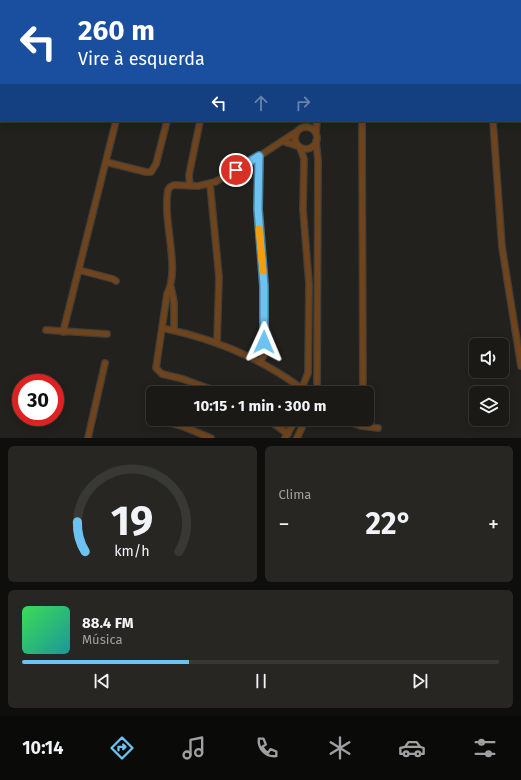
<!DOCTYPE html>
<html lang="pt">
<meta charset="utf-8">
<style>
body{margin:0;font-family:"Fira Sans",sans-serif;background:#272623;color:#f1f3f6;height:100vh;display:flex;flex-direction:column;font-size:15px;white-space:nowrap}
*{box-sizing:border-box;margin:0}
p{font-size:13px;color:#9fa0a1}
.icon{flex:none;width:22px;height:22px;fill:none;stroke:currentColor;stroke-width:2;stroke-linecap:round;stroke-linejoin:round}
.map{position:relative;height:438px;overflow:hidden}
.details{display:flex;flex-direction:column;gap:8px;padding:8px;background:#0e0e0c;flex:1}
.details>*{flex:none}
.top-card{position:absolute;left:0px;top:0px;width:521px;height:122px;box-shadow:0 2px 10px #0003,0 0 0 1px #383835;background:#1a4fa0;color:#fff;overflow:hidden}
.buttons{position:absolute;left:469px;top:338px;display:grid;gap:8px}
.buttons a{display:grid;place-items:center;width:40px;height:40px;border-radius:6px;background:#1a1916;box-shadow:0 2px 10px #0003,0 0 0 1px #383835;font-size:20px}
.speed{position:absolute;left:12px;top:374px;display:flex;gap:8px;font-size:20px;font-weight:700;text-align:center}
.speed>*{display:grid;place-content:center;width:52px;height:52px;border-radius:50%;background:#1a1916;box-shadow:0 2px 10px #0003,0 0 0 1px #383835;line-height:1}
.speed .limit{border:6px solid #d22;background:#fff;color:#111}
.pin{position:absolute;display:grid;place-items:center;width:34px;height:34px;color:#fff;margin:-17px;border:2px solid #fff;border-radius:50%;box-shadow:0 1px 4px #0007}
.me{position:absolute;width:44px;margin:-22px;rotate:1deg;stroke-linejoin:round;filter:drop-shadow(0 0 3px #0008)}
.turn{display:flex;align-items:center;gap:14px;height:84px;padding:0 12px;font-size:18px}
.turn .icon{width:52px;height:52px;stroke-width:2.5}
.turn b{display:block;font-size:28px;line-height:34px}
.lanes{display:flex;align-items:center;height:38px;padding:0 12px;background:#0003;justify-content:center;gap:20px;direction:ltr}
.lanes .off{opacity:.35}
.big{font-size:30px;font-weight:700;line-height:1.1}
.details .tile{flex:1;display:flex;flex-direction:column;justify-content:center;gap:6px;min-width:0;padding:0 14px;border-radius:6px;background:#272623}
.details .dial{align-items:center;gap:0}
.dial svg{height:104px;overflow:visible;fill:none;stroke:#383835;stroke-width:7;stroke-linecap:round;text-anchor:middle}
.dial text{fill:#f1f3f6;stroke:none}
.song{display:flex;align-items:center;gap:12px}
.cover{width:48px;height:48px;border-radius:6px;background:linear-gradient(135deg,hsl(130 70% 55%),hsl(180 70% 35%))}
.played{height:4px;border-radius:2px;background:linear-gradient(90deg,#6cc3f2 35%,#383835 35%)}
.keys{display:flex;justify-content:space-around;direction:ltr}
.heat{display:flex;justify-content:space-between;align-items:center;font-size:22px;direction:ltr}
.details .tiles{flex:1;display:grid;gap:8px;grid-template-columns:1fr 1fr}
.tile:last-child{grid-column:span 2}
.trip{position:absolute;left:146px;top:386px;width:228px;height:40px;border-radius:6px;background:#1a1916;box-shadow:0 2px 10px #0003,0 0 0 1px #383835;font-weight:700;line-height:40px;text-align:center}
.tab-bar{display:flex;height:64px;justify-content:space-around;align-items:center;background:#0a0a09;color:#9fa0a1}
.tab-bar .icon{width:28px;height:28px}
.tab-bar .active{color:#6cc3f2}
.tab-bar b{font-size:18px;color:#f1f3f6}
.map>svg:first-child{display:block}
</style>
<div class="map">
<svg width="521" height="438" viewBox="0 0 521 438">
<rect width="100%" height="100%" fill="#22211d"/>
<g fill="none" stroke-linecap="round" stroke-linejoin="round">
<defs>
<path id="minor" d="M16,0V1
M63,0V1
M114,0V1
M163,0L164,1
M480,1V0
M520,9L521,10
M520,51H521
M362,121L363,393
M493,121L502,247L521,366
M295 138a11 11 0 1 1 22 0a11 11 0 1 1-22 0Z
M316,133L317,121
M282,141L297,146
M316,141L318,160L317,393
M300,148L304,159L303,209L309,284L308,373L300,393
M259,156L258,209L265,304L264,355L260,362
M106,162L146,172H151L156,164L167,121
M210,184L219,277L217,343
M190,186L189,175L200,121
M79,270L113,279L116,281
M171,287L174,302V330
M162,328C212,338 260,358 301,388
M46,330L107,334
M63,332L116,121
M221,393L183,379L162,374L156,368L167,294C181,268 162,221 168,190L170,187L174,185L198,186L215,182L247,164L296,132
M157,419L184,427L211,438
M267,419L288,434
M342,419L361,426L378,428
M361,426L363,419
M88,438L105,363
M285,438L296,419
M297,438L306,419"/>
</defs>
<use href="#minor" stroke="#3f3e3a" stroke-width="8"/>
<use href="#minor" stroke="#6f441c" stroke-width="5.5"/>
</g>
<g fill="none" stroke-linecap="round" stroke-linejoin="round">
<defs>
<path id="route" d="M236,170L259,156L258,209L264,286V342"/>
</defs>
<use href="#route" stroke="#467f9d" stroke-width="10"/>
<use href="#route" stroke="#6cc3f2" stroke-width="7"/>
<path stroke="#f59e0b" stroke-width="7" d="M259,229L263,271"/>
</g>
</svg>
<div class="buttons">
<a><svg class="icon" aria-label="sound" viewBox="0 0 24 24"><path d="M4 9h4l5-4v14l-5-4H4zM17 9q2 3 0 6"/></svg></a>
<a><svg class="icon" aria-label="layers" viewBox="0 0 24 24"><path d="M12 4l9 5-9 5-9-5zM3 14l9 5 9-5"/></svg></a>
</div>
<div class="speed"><div class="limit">30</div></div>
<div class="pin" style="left:236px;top:170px;background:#d93025"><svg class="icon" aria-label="arrive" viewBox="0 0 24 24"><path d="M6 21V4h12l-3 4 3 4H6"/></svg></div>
<svg class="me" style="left:264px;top:342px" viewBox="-20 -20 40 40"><path d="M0-17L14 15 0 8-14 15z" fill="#6cc3f2" stroke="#fff" stroke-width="4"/></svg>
<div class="trip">10:15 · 1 min · 300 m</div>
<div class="top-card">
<div class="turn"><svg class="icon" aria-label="left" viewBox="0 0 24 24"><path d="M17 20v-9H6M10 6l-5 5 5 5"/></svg><div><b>260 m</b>Vire à esquerda</div></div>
<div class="lanes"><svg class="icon" aria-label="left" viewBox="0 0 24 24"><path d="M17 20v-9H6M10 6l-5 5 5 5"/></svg><svg class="icon off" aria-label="ahead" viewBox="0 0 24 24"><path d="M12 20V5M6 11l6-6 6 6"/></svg><svg class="icon off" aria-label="right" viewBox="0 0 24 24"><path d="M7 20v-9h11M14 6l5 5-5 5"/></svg></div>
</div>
</div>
<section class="details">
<div class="tiles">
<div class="tile dial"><svg viewBox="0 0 100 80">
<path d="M14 69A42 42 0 1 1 86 69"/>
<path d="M14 69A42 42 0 0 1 8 46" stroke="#6cc3f2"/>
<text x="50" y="56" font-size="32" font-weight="700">19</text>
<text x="50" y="72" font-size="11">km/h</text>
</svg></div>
<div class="tile"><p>Clima</p>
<div class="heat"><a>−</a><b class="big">22°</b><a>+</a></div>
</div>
<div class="tile">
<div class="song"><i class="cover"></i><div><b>88.4 FM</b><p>Música</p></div></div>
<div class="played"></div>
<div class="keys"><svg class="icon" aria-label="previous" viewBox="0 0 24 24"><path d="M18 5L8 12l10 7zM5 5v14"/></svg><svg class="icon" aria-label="pause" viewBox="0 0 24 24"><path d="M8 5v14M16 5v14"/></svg><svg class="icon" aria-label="next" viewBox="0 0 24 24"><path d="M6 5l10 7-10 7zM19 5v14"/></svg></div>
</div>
</div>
</section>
<nav class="tab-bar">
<b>10:14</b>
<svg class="icon active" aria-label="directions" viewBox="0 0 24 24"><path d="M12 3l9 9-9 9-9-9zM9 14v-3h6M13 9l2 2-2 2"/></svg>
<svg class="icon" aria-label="music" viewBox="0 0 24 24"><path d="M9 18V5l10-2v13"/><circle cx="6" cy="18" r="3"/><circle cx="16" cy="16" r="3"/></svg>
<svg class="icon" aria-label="phone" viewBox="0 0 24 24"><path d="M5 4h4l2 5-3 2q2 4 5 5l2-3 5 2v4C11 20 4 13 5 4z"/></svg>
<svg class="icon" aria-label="climate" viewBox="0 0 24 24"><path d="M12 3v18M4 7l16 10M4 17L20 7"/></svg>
<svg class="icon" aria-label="car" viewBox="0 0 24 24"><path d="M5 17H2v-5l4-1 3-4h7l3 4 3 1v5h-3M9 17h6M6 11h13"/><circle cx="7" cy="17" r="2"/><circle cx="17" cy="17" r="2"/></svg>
<svg class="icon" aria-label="filters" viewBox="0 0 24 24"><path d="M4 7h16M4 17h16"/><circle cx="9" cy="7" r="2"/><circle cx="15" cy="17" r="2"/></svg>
</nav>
